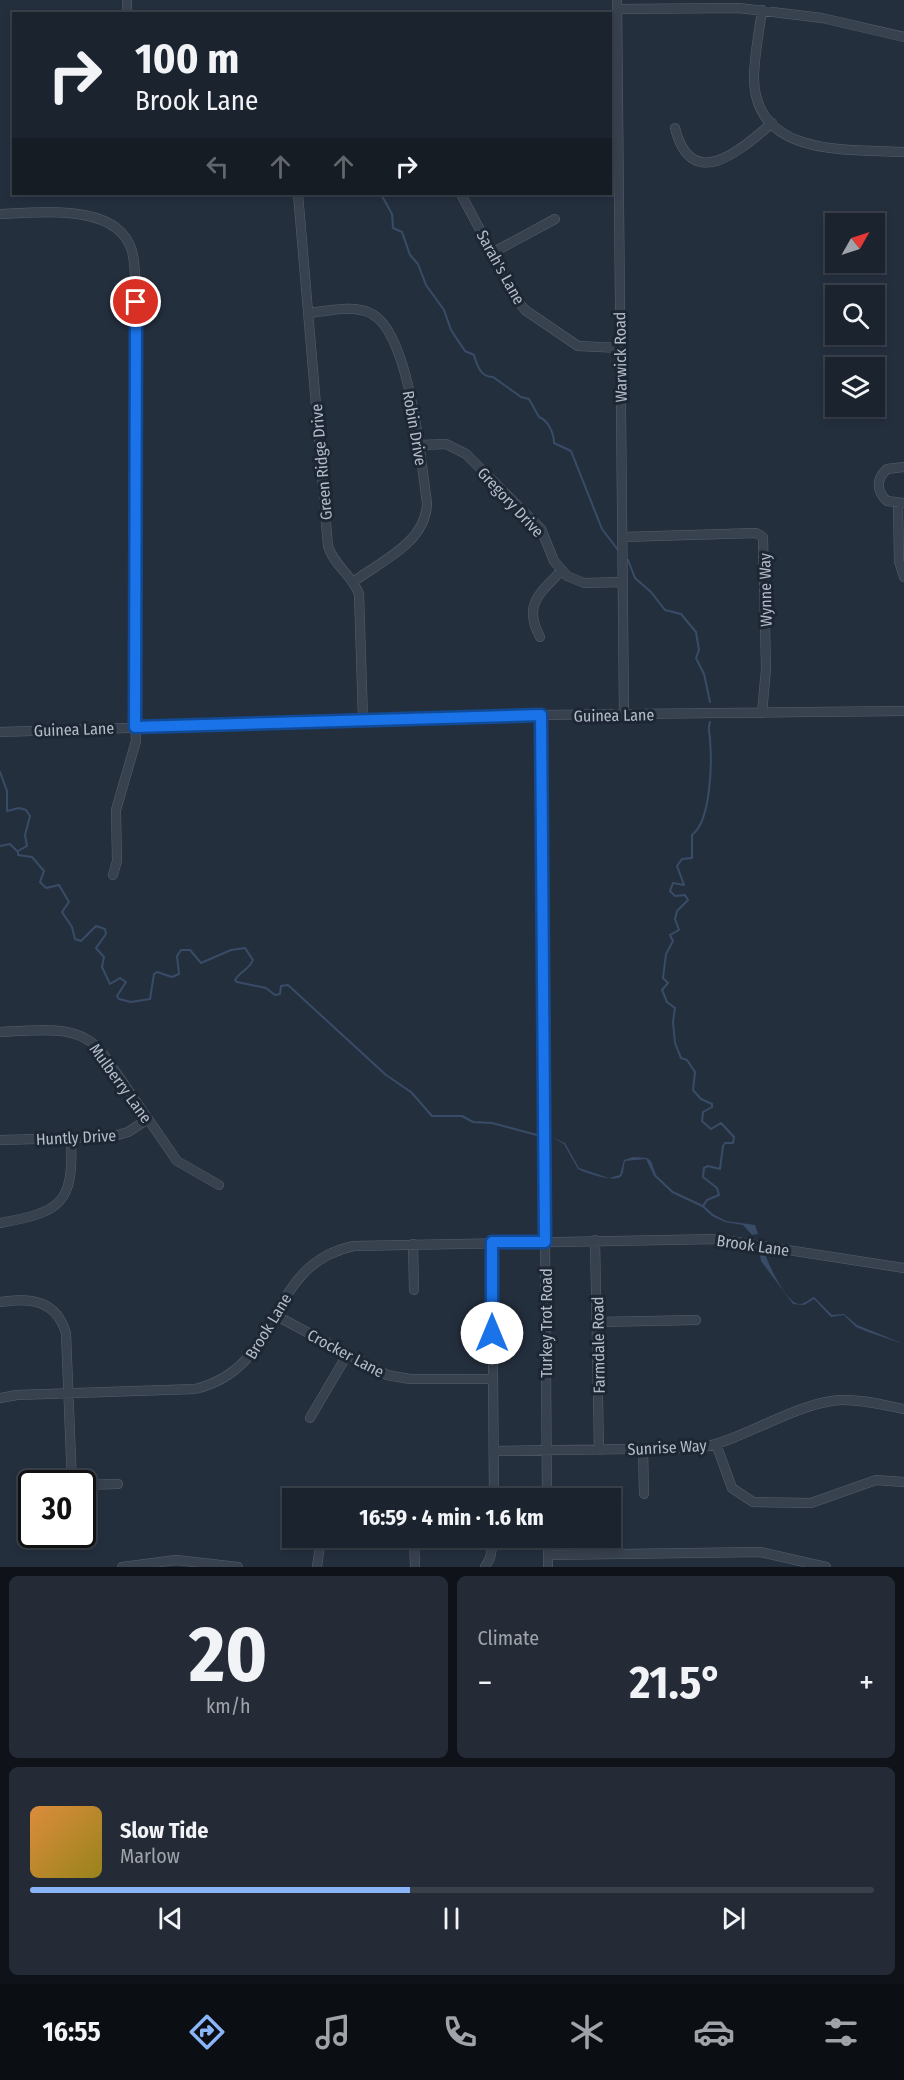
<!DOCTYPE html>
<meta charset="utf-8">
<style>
body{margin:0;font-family:"Fira Sans Condensed",sans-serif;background:#242b36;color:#f1f3f6;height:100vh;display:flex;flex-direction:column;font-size:22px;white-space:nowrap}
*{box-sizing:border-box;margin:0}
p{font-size:20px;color:#a0a4aa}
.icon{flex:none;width:33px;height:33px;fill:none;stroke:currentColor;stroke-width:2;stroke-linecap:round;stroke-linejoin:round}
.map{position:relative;height:1567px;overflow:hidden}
.details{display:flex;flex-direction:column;gap:9px;padding:9px;background:#0f1319;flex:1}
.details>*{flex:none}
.top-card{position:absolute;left:12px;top:12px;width:600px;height:183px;border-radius:0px;box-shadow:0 3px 9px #0003,0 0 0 2px #39404a;background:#1b232e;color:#f1f3f6;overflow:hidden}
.needle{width:39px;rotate:51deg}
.controls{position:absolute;left:825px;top:213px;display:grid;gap:12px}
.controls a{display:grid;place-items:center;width:60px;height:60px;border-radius:0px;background:#1b232e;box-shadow:0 3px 9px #0003,0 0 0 2px #39404a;font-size:30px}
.speed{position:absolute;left:18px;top:1470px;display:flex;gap:12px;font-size:30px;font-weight:700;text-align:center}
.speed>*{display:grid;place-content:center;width:78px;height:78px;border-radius:50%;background:#1b232e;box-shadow:0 3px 9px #0003,0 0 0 2px #39404a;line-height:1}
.speed .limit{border:3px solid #111;border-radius:9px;background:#fff;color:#111}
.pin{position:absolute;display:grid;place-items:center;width:51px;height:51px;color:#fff;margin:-26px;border:3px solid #fff;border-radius:50%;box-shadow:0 2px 6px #0007}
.me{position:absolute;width:66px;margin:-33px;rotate:0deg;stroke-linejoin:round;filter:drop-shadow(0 0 4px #0008)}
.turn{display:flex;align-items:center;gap:21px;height:126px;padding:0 24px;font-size:27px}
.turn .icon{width:78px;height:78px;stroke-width:2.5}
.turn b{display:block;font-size:42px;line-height:51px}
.lanes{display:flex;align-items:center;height:57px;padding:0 24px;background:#0003;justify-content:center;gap:30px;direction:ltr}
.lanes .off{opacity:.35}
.big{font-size:45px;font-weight:700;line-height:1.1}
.details .widget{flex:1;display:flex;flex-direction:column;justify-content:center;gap:9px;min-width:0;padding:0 21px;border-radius:9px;background:#242b36}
.details .dial{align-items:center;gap:0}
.dial b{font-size:78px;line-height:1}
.song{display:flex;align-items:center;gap:18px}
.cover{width:72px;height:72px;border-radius:9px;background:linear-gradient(135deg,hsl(30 70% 55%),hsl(50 70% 35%))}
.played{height:6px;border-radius:3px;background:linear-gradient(90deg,#8ab4f8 45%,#39404a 45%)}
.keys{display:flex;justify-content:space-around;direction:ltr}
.heat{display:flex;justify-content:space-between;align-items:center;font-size:33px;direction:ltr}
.details .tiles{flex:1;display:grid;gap:9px;grid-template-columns:1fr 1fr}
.widget:last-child{grid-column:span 2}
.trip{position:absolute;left:282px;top:1488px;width:339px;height:60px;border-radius:0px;background:#1b232e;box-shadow:0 3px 9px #0003,0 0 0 2px #39404a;font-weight:700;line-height:60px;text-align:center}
.menu{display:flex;height:96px;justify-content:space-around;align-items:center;background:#0b0e12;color:#a0a4aa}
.menu .icon{width:42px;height:42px}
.menu .current{color:#8ab4f8}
.menu b{font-size:27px;color:#f1f3f6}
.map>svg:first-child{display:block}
</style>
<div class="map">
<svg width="904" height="1567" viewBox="0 0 904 1567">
<rect width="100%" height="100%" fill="#242f3e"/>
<path fill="#263c3f" d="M568,1492H601V1498H553V1494Z
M553,1538H602V1550L563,1549Z"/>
<path fill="#394c67" d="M551,1137L565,1143L579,1168L609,1178L620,1175L624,1160L633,1157L647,1158L651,1161L656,1175L673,1191L703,1205L713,1214L726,1221L755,1225L758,1234L752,1235L743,1225L725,1222L712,1216L702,1207L672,1193L654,1176L646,1159L625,1161C623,1166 624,1171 622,1175C618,1184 585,1173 578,1169L564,1144Z
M765,1254C769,1265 787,1306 801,1304C805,1303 810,1299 814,1297L832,1315L844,1314L857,1325L904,1344L868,1332L856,1327L844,1315L831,1317L814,1299L804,1305L793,1304L761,1261L760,1255Z"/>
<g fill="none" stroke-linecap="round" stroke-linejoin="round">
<path stroke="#394c67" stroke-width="2" d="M381,194L392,214L393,228L402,232L410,255L418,264L426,285L444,310L451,330L465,351L474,355C477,365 480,377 493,377L521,397L529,399L539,417C548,420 554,433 554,443L571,451L602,529L618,550
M628,560L635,578L651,592L665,610L681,614L696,632L699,650L696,658L704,674L710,702
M0,772L7,791V811L19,808L26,810L30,816L25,835L27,846L18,851V855L32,857L44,871L40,882L46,888L59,885L69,902L62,912L72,927L75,939L81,941L96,926L105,929L106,934L96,948L104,957L102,967L110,984L120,978L126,982L117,996L119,999L131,1002L150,999L154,974L157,972L172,977L179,974L177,956L181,950H190L201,963L231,950L245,948L253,960C249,970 240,971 235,980L237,982L266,988L275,995L280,994L281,986L288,985L386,1075L411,1092L432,1116H462L473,1122L492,1123L541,1136
M0,846L10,844L17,851
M703,1206L707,1200L719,1195L717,1188L703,1177L704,1168L708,1166L720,1169L723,1146L725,1143H733L734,1137L721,1123L711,1129L702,1121L703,1112L712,1107V1104L701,1099L693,1090L695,1072L687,1060L681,1058L675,1043L673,1022L675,1008L667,1002L662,990L668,983L663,978L666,954L673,941L670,935L679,930L675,919L677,911L688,900L685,895L675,896L670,891L673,883L684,885L677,866L682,859L692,858V835C711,821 712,763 710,740C710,732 707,730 710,722"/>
<defs>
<path id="minor" d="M127,0V14
M617,0L624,714
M617,9L739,8L822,18L904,37
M762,10C759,33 754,56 754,79C756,158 849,149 904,152
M675,128C692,195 743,148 772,123
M298,194L328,546C334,566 352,575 359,594L363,720
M461,194L517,300L525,310L578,346L620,348
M0,214C39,213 118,202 132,251C136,266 135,286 136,302L133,680L136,741L116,810L117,861L113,875
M492,253L555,219
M309,313C329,311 354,304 372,314C410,334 421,462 427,503C426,543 381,561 353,582
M419,445L446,444L466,454L541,529L554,561L567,576L584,583L623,582
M904,467L887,469C876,479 876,491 887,501L904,503
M898,504L899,561L904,577
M623,537L756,533L763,537L766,669L762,713
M540,637C523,605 539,594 561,571
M541,715L547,1498
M0,732L541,715L904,711
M0,1032C35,1031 77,1022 102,1052L177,1161L219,1185
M0,1140L111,1137L128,1132L148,1119
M0,1223C61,1212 74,1204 71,1139
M595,1240L599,1450
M492,1242L494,1498
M413,1244L414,1290
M0,1302C30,1297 56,1300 66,1333L72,1484
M275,1315L387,1375L410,1379H493
M598,1322L696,1320
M0,1398L17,1395L195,1389C285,1368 264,1264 354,1246L717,1239L904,1268
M310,1418L347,1355
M716,1444L732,1488L753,1502L811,1503L876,1480L904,1482
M643,1449L644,1494
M494,1451L700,1448C746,1439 795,1403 840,1400C861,1399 883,1405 904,1409
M82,1485L118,1484
M24,1487H32
M414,1538L415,1567
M548,1538V1567
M548,1555L760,1552L826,1567
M122,1567L176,1560L238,1567
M317,1567L321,1538
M485,1567L490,1558L494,1538"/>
</defs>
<use href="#minor" stroke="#565f6c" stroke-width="10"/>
<use href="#minor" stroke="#38414e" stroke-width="9"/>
</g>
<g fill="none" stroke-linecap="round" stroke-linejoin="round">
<defs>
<path id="route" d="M136,302L135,727L541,715L545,1242H492V1333"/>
</defs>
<use href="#route" stroke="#114b97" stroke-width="15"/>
<use href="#route" stroke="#1a73e8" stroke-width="10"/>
</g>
<g text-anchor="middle" stroke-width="6" stroke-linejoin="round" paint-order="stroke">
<g font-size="16" fill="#b4bcc9" stroke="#1d2633">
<text transform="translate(501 267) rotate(61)" y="6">Sarah's Lane</text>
<text transform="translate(620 357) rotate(-91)" y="6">Warwick Road</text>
<text transform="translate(415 428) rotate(80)" y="6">Robin Drive</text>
<text transform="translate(321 462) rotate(-95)" y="6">Green Ridge Drive</text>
<text transform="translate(511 502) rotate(47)" y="6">Gregory Drive</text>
<text transform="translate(765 590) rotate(-91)" y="6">Wynne Way</text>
<text transform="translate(614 715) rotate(-1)" y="6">Guinea Lane</text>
<text transform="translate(74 729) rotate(-2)" y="6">Guinea Lane</text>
<text transform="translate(121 1083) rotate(54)" y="6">Mulberry Lane</text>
<text transform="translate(76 1137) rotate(-3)" y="6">Huntly Drive</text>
<text transform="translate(753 1245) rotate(8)" y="6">Brook Lane</text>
<text transform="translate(546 1323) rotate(-90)" y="6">Turkey Trot Road</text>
<text transform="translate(268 1326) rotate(-59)" y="6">Brook Lane</text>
<text transform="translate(598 1345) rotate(-91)" y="6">Farmdale Road</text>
<text transform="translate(346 1353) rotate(28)" y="6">Crocker Lane</text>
<text transform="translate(667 1447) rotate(-3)" y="6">Sunrise Way</text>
</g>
</g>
</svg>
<div class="controls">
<a><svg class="needle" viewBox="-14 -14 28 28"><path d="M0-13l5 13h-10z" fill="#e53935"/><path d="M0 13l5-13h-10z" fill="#a0a4aa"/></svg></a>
<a><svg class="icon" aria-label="search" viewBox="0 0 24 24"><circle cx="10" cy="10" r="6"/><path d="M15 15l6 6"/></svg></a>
<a><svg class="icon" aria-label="layers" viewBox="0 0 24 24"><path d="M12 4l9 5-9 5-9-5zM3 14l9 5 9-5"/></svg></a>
</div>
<div class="speed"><div class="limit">30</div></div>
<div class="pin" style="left:136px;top:302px;background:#d93025"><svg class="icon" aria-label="arrive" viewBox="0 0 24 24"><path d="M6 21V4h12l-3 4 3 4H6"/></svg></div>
<svg class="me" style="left:492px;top:1333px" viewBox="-20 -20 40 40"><circle r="19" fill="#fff"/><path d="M0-13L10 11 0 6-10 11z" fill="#1a73e8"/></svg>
<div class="trip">16:59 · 4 min · 1.6 km</div>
<div class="top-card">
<div class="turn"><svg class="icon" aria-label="right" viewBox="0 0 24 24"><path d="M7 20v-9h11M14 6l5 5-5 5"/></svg><div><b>100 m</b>Brook Lane</div></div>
<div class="lanes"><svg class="icon off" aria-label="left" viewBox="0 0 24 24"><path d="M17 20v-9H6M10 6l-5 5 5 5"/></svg><svg class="icon off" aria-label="ahead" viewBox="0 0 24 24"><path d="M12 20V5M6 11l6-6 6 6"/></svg><svg class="icon off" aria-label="ahead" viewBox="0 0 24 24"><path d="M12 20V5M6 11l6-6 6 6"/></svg><svg class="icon" aria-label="right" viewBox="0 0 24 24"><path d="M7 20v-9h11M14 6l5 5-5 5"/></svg></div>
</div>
</div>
<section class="details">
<div class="tiles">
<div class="widget dial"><b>20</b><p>km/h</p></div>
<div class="widget"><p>Climate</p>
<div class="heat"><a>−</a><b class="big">21.5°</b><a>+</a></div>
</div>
<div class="widget">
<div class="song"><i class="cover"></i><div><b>Slow Tide</b><p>Marlow</p></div></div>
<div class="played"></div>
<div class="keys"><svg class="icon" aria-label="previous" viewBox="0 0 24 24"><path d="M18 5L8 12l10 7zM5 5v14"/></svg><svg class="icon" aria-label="pause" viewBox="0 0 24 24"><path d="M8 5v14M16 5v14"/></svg><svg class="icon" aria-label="next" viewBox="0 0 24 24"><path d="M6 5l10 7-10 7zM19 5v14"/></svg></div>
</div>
</div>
</section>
<nav class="menu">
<b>16:55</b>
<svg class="icon current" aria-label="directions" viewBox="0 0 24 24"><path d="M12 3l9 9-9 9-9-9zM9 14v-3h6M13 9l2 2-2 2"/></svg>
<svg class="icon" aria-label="music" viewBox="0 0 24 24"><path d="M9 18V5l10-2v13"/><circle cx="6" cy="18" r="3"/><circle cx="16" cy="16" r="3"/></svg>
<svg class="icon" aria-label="phone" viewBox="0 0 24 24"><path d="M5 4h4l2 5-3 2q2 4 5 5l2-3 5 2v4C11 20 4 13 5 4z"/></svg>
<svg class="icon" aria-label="climate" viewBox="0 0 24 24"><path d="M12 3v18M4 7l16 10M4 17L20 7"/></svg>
<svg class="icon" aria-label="car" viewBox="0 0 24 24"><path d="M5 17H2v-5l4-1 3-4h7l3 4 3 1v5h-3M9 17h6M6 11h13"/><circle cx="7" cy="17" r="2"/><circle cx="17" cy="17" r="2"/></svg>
<svg class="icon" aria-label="filters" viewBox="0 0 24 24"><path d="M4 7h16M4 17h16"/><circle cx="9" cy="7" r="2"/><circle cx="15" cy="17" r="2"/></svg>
</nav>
